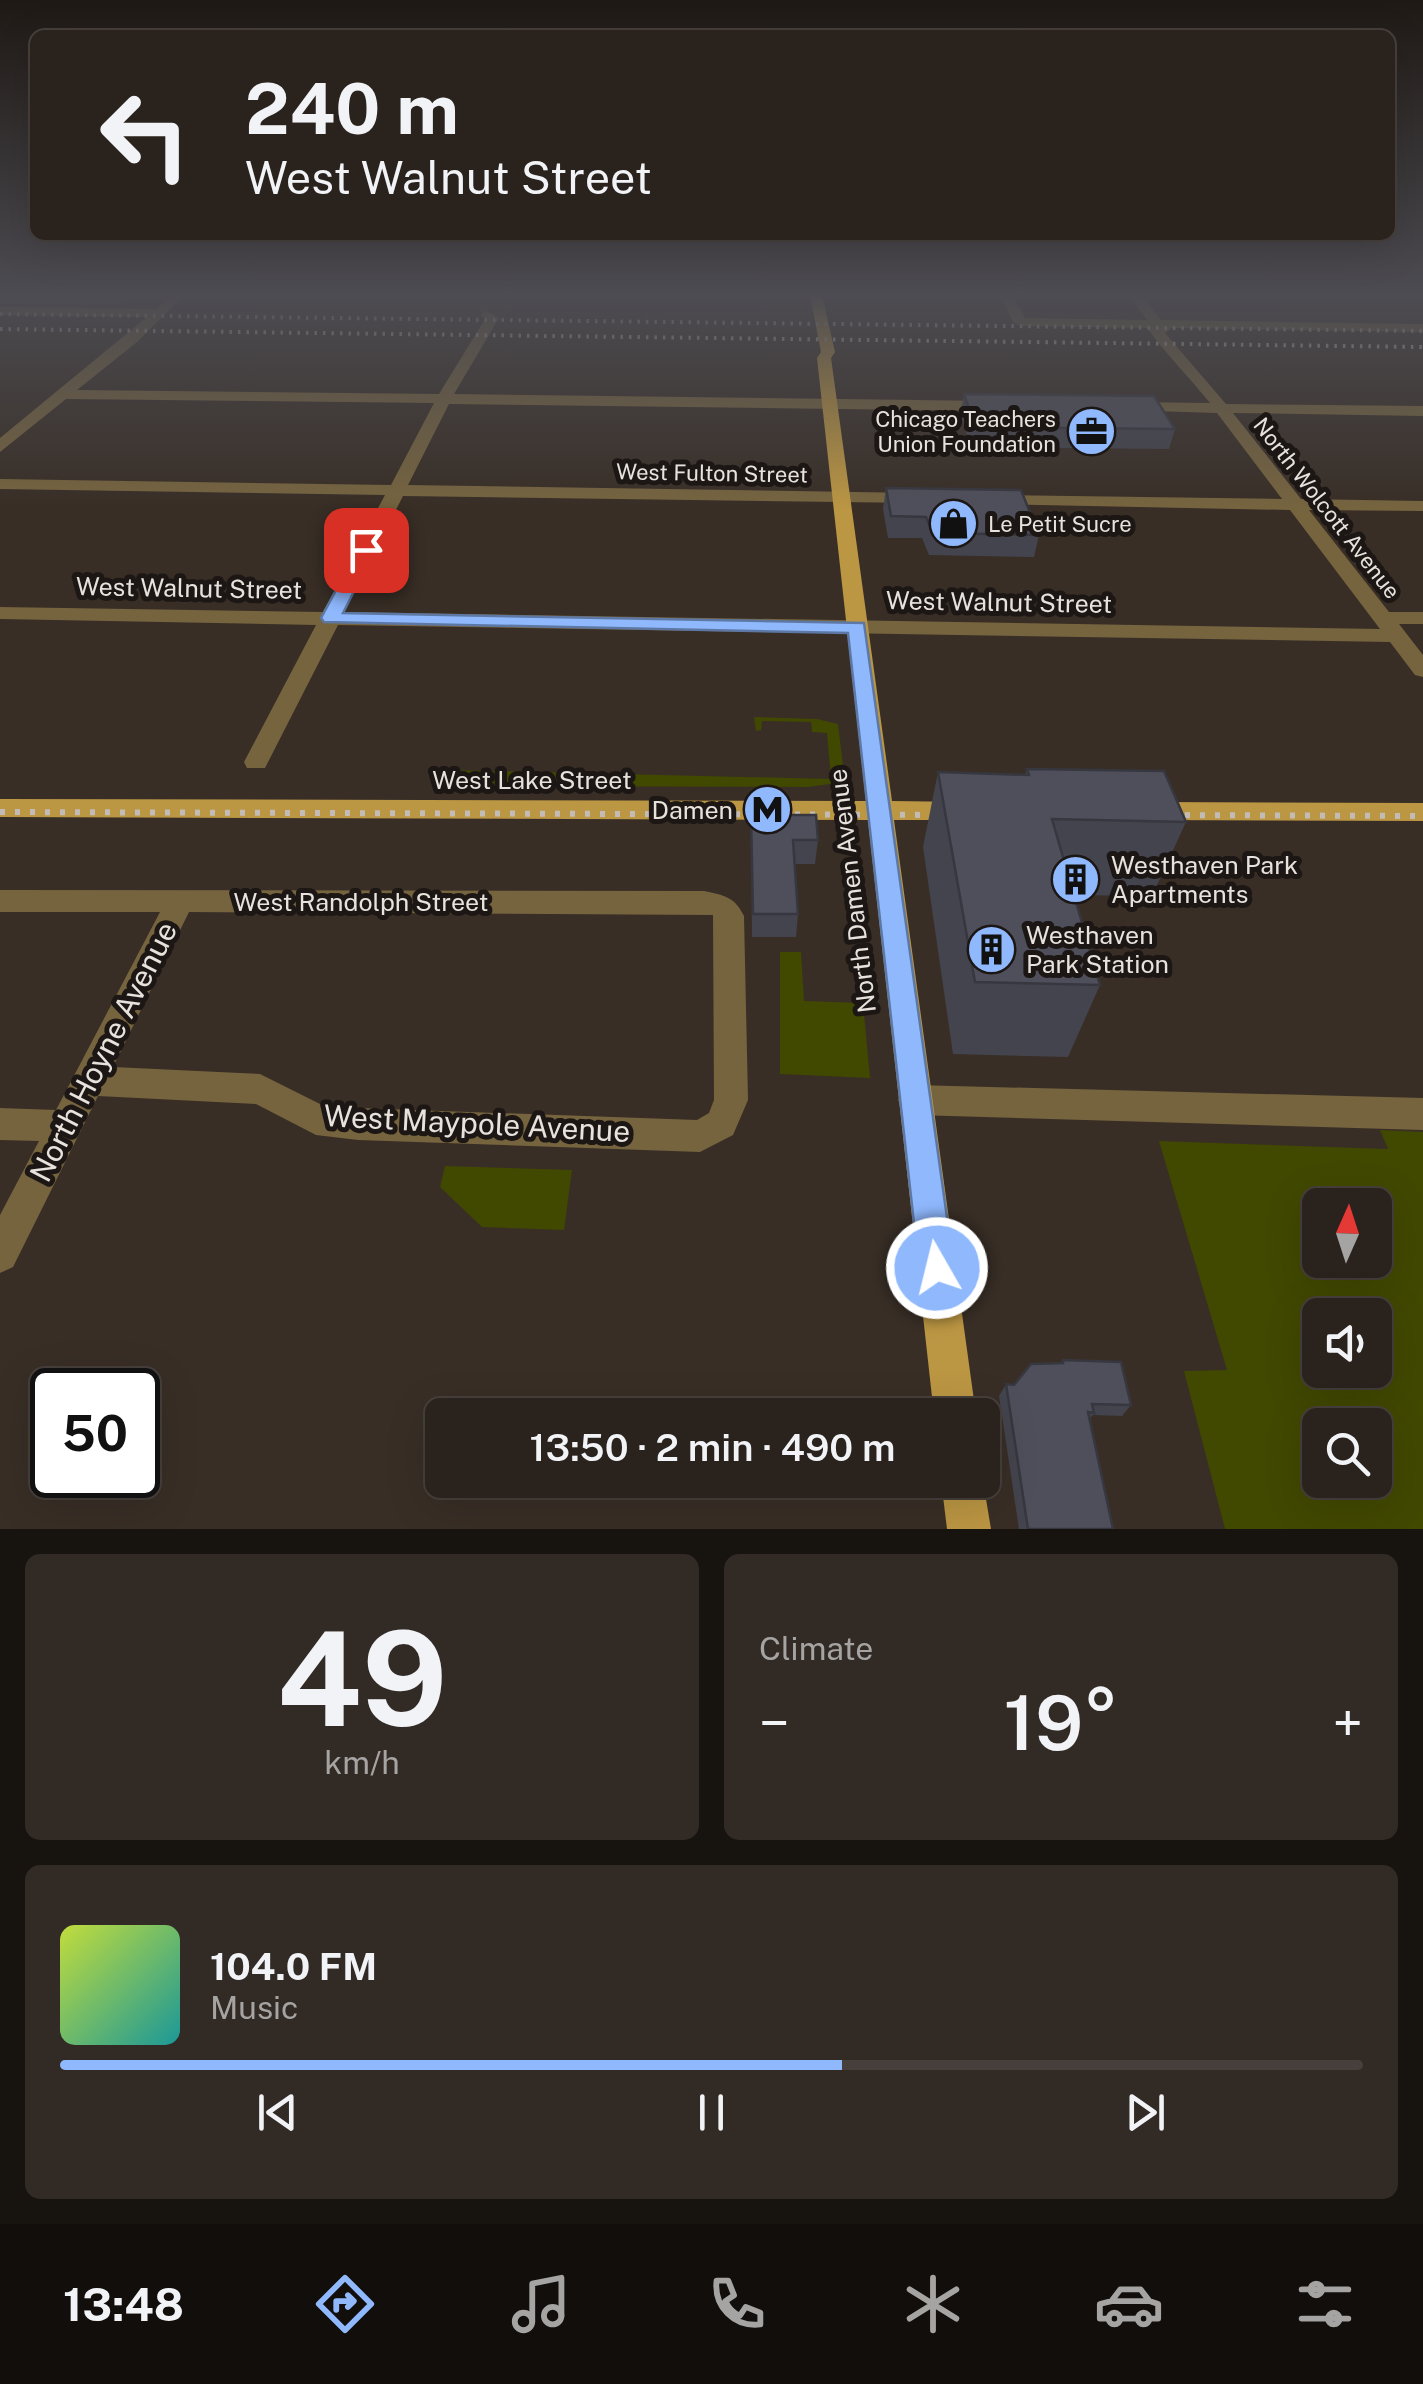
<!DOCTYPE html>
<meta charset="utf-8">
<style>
body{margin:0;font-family:"Public Sans",sans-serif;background:#322a25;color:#f1f3f6;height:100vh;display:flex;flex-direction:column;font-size:38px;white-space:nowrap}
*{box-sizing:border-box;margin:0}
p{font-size:32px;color:#a5a4a3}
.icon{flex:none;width:55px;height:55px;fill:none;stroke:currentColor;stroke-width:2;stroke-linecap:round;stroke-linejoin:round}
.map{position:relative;height:1529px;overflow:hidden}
.sheet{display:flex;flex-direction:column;gap:25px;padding:25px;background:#17130f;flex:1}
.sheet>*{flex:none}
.top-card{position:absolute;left:30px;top:30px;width:1365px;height:210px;border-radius:15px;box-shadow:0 10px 40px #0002,0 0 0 2px #463f3b;background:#2a221c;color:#f1f3f6;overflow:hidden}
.needle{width:65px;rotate:3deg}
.fabs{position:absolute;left:1302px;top:1188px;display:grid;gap:20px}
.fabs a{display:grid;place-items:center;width:90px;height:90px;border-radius:15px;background:#2a221c;box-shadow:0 10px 40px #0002,0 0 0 2px #463f3b;font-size:50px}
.speed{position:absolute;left:30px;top:1368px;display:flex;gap:20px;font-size:50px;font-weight:700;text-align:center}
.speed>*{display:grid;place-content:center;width:130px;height:130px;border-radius:50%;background:#2a221c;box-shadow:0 10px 40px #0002,0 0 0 2px #463f3b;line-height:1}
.speed .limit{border:5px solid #111;border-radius:15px;background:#fff;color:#111}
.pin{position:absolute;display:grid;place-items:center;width:85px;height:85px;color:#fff;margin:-42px;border-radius:20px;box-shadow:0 5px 15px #0006}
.me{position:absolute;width:110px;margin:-55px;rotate:352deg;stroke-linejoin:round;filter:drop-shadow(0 0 8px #0008)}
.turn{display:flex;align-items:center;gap:35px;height:210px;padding:0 50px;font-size:45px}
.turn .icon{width:130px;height:130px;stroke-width:2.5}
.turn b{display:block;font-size:70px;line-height:85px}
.big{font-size:75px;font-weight:600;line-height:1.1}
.sheet .card{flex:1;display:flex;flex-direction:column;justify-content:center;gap:15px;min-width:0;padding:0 35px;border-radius:15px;background:#322a25}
.sheet .dial{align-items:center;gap:0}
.dial b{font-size:130px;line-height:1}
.song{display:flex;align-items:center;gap:30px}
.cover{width:120px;height:120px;border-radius:15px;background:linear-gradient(135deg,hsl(70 70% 55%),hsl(180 70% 35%))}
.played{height:10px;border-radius:5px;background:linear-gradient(90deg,#8fb8fd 60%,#463f3b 60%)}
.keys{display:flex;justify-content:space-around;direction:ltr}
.heat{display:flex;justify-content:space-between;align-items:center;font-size:55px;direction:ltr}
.sheet .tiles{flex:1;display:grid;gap:25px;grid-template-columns:1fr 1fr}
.card:last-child{grid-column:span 2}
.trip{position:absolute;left:425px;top:1398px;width:575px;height:100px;border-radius:15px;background:#2a221c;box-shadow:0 10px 40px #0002,0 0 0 2px #463f3b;font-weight:600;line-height:100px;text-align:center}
.menu{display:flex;height:160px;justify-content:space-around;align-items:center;background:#110e0b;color:#a5a4a3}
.menu .icon{width:70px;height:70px}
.menu .current{color:#8fb8fd}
.menu b{font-size:45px;color:#f1f3f6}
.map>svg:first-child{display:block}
</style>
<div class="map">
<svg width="1423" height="1529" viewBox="0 0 1423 1529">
<rect width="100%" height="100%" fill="#382e26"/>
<path fill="#414800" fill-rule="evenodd" d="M754,717L817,719L838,724L845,782L808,787L460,786L447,781L450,770L831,779L827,733L812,732L811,722L762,721L761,730L756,731Z
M780,952H801L804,1001L863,1003L870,1078L780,1074Z
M1380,1130L1423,1132V1529H1225L1184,1371L1227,1370L1159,1141L1388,1149ZM1375,1205V1260H1320V1205ZM1375,1315V1370H1320V1315ZM1375,1425V1480H1320V1425Z
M445,1166L572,1170L564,1230L482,1227L440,1187Z"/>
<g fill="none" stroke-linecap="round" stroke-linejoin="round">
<path fill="#76643f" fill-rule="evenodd" d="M170,295H184L137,342L77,390L439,394L485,319L480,315L487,311L499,318L454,394L993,401L1001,406L993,411L449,404L408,485L918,493L927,498L918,503L403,496L344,612L1380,629L1290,510L987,504L984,500L993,495L1282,499L1217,413L1122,410L1120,407L1128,402L1210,403C1189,377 1167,355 1147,328L1020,326L1013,322L1000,295H1012L1025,318L1147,320L1129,295H1142L1161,320L1423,324V332L1172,328L1165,333L1226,404L1423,406V416L1233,413L1301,499L1423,501V511L1309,510L1389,612H1423V624H1399L1423,655V677L1415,675L1390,642L338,625L265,768H247L244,762L316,625L0,619V607L323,612L385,495L0,489V479L391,485L434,403L66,399L0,452V438L147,317L0,315V307L156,309Z
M0,890L704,891C724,895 735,897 744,916L748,1100L733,1135L700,1152L358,1140L316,1135L256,1104L98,1096L13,1267L0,1273V1215L39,1141L0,1140V1108L56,1110L160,912H0ZM189,912L713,915L714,1100L709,1113L697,1120L358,1108L320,1104L260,1074L113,1067Z
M915,1085L1423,1098V1130L915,1115L903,1111L898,1100L903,1089Z"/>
<path fill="#bb9643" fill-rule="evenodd" d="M810,295H822L835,352L831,358L892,801L965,802L974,804L978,811L974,818L965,820H894L976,1415H934L868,820L0,817V799L866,801L817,358L821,352Z
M1150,802L1423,803V821L1150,820L1141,818L1137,811L1141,804Z
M982,1475L991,1529H947L941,1480H982Z"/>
<path stroke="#c2bbb6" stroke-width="4" stroke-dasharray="2.5 6" stroke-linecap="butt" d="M0,314L1423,331
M0,329L1423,347"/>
<path stroke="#c2bbb6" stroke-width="6" stroke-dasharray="5 10" stroke-linecap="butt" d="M0,812L955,815
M1155,815L1423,816"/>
</g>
<path fill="#44444e" d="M0,295H131L119,305L0,303Z
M964,394L1175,429L1169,449L971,447L960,414Z
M886,488L1039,535L1034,557L929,555L922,538H888L883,509Z
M1027,769L1186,822L1152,896L1074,895L1100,985L1068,1057L953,1054L923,847L938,772L1025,775Z
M751,815L818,840L815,864H794L798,914L796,937H752Z
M1063,1360L1131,1405L1122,1416L1093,1415L1089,1419L1113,1529H1019L999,1396L1006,1384L1014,1385L1060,1363Z"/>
<path fill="#373740" d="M115,295H131L119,305Z"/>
<path fill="#4f4f5b" stroke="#373740" stroke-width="2.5" d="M964,394L1154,396L1175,429L975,427Z
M886,488L1021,490L1039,535L933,533L926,517L891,516Z
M1027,769L1164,771L1186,822L1052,819L1100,985L975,982L938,772L1029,775Z
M751,815H816L818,840H793L798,914H753Z
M1063,1360L1121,1362L1131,1405L1092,1404L1094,1413L1088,1412L1113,1529H1028L1006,1384L1014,1385L1031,1364L1063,1363Z"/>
<linearGradient id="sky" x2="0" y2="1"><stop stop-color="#1f1915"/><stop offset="0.58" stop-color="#4d4c52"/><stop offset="1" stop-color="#4d4c52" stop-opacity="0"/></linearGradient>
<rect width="1423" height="509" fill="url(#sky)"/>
<path fill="#8fb8fd" stroke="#5d78a4" stroke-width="2.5" d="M366,544L375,550L343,613L864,623L954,1268L949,1280L937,1285L925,1280L919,1268L848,633L324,622L321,618L358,550Z"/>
<defs>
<symbol id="office-disc" viewBox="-11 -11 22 22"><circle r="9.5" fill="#8fb8fd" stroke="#1c1714"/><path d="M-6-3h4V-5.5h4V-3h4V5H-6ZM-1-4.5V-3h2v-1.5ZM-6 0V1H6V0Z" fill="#111"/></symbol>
<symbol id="shop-disc" viewBox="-11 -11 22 22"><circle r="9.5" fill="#8fb8fd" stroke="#1c1714"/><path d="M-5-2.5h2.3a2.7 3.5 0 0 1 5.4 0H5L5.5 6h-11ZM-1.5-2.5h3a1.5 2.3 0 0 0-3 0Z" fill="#111"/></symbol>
<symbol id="metro-disc" viewBox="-11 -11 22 22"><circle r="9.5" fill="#8fb8fd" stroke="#1c1714"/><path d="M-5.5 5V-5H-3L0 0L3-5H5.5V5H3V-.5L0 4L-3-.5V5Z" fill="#111"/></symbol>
<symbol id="building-disc" viewBox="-11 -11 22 22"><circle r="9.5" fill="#8fb8fd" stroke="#1c1714"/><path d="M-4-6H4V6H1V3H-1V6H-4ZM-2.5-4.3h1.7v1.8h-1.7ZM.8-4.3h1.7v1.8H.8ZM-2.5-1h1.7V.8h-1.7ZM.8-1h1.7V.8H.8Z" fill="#111"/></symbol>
</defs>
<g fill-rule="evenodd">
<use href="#office-disc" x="1064" y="404" width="55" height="55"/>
<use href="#shop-disc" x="926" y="496" width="55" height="55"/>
<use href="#metro-disc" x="740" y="782" width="55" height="55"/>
<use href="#building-disc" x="1048" y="852" width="55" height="55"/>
<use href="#building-disc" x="964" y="922" width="55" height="55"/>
</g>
<g text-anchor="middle" stroke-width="10" stroke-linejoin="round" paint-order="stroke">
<g font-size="22" fill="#e8e2dd" stroke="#1c1714" text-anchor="end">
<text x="1056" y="427">Chicago Teachers<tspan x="1056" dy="25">Union Foundation</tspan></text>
<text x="988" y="532" text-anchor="start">Le Petit Sucre</text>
</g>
<g font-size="22" fill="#e8e2dd" stroke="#1c1714">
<text transform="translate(712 473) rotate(1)" y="8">West Fulton Street</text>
<text transform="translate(1327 508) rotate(52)" y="8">North Wolcott Avenue</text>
</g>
<g font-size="25" fill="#e8e2dd" stroke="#1c1714">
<text transform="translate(189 588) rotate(1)" y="9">West Walnut Street</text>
<text transform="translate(999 602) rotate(1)" y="9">West Walnut Street</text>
<text x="532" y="789">West Lake Street</text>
<text transform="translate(852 891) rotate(-97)" y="9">North Damen Avenue</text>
<text x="361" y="911">West Randolph Street</text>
</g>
<g font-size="25" fill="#e8e2dd" stroke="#1c1714" text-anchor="start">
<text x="733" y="819" text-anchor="end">Damen</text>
<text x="1111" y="874">Westhaven Park<tspan x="1111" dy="29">Apartments</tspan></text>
<text x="1026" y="944">Westhaven<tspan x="1026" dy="29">Park Station</tspan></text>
</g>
<g font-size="30" fill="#e8e2dd" stroke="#1c1714">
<text transform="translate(104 1052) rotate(-63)" y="10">North Hoyne Avenue</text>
<text transform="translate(477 1124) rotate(3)" y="10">West Maypole Avenue</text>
</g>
</g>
</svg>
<div class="fabs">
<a><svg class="needle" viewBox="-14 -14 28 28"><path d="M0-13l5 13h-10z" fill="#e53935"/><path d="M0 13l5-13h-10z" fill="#a5a4a3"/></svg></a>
<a><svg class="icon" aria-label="sound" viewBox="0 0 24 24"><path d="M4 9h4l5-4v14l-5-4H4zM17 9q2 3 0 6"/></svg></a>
<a><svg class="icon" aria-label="search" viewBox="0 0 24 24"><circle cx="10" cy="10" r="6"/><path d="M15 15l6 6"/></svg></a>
</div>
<div class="speed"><div class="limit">50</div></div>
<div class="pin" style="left:366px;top:550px;background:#d93025"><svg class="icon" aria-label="arrive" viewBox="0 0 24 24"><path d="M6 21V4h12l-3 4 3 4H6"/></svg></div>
<svg class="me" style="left:937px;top:1268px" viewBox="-20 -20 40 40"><circle r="17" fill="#8fb8fd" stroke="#fff" stroke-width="3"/><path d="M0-11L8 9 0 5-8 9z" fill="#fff"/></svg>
<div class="trip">13:50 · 2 min · 490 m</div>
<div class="top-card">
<div class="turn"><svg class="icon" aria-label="left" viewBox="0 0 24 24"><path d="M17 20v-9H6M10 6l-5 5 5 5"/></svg><div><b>240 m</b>West Walnut Street</div></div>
</div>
</div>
<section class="sheet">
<div class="tiles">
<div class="card dial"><b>49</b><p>km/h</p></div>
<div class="card"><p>Climate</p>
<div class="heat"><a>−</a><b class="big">19°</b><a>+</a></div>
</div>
<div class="card">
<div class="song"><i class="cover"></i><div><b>104.0 FM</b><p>Music</p></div></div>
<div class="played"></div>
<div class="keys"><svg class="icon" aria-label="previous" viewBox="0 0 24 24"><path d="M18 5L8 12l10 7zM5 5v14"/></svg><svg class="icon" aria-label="pause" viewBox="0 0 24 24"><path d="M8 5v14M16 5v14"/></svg><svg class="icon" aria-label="next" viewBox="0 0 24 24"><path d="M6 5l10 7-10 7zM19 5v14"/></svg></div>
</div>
</div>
</section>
<nav class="menu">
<b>13:48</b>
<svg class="icon current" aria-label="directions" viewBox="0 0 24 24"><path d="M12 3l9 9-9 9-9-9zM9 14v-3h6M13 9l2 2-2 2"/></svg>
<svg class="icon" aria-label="music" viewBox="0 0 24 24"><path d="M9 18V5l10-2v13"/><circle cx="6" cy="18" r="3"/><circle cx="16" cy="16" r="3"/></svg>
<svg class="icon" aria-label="phone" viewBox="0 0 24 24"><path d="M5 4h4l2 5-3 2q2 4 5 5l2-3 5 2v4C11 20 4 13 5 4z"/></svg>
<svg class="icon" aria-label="climate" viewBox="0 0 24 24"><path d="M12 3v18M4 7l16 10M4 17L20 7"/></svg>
<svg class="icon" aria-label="car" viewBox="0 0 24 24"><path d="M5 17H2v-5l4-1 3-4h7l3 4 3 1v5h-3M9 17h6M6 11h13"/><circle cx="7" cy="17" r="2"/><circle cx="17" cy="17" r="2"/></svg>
<svg class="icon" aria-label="filters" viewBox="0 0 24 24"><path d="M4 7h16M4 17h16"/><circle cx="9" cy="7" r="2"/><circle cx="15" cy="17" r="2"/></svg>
</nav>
